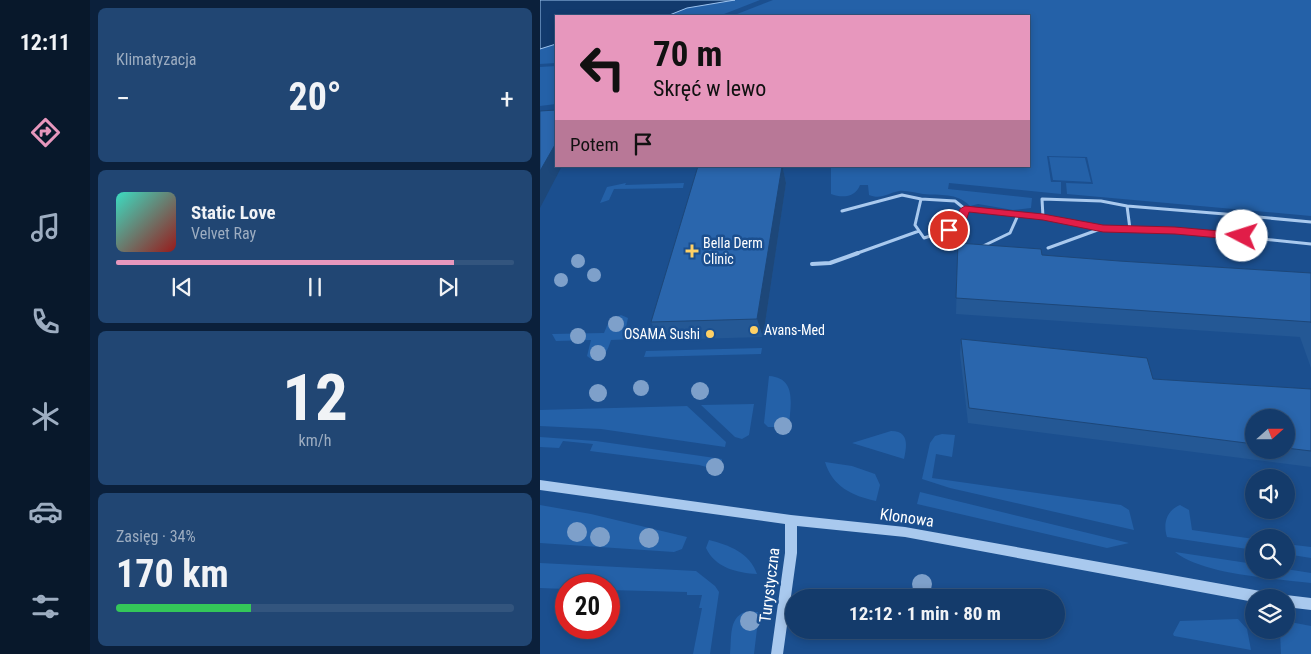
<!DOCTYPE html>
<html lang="pl">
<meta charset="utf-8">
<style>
body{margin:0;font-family:"Roboto Condensed",sans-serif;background:#214673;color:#f1f3f6;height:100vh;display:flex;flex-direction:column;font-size:19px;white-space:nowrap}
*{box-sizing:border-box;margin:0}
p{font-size:16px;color:#9dadc1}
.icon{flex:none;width:28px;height:28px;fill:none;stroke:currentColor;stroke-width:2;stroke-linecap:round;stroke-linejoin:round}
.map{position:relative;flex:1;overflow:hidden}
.sheet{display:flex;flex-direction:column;gap:8px;padding:8px;background:#0b203b;width:450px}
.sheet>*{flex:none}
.hud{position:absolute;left:15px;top:15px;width:475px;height:152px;border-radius:0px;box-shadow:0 2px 8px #0003,0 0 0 1px #33557e;background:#e797bd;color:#111;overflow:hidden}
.needle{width:32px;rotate:69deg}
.buttons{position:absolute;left:705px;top:409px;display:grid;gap:10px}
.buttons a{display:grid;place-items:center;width:50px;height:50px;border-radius:50%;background:#143b6b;box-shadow:0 2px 8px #0003,0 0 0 1px #33557e;font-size:25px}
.speed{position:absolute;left:15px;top:574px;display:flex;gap:10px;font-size:25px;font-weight:700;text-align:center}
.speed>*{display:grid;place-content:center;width:65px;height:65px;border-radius:50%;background:#143b6b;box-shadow:0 2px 8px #0003,0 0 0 1px #33557e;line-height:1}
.speed .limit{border:8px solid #d22;background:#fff;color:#111}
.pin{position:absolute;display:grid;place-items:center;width:42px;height:42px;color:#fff;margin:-21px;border:2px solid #fff;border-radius:50%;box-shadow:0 1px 5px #0007}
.me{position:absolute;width:55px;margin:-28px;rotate:275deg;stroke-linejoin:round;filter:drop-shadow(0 0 4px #0008)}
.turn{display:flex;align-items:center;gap:18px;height:105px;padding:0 15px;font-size:22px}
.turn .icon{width:65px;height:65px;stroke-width:2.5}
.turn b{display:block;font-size:35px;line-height:42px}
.then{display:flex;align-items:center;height:48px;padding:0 15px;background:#0003;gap:10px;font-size:19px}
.big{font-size:38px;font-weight:700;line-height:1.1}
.sheet .card{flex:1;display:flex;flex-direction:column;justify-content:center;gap:8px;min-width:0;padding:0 18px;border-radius:8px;background:#214673}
.sheet .dial{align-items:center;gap:0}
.dial b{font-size:65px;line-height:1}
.song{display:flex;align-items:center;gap:15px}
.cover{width:60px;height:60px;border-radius:8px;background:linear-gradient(135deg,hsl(170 70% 55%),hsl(0 70% 35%))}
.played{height:5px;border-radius:2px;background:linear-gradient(90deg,#e797bd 85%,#33557e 85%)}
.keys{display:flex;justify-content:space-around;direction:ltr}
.heat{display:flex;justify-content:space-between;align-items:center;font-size:28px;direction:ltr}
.charge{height:8px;border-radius:4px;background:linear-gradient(90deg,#34c759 34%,#33557e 0)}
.trip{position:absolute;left:245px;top:589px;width:280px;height:50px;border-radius:25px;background:#143b6b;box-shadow:0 2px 8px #0003,0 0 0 1px #33557e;font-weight:700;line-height:50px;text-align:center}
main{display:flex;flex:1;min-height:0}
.dock{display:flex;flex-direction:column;width:90px;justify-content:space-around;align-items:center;background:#08182b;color:#9dadc1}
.dock .icon{width:35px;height:35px}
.dock .selected{color:#e797bd}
.dock b{font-size:22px;color:#f1f3f6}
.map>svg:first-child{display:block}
</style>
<main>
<nav class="dock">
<b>12:11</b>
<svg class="icon selected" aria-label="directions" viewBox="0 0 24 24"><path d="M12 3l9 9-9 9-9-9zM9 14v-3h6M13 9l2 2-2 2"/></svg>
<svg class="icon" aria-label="music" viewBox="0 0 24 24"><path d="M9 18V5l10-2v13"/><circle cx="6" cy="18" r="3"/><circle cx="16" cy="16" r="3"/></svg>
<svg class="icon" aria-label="phone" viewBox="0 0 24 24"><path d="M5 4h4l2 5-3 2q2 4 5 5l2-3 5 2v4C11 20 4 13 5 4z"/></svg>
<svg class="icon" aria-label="climate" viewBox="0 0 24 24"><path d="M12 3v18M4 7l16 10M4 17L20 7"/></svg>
<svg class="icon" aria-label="car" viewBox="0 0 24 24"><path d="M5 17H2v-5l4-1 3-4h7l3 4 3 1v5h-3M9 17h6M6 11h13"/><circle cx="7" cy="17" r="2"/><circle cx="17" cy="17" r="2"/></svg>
<svg class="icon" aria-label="filters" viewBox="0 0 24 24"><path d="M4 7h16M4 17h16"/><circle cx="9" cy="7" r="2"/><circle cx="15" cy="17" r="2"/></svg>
</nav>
<section class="sheet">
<div class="card"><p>Klimatyzacja</p>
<div class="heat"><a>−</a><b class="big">20°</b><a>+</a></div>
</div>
<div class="card">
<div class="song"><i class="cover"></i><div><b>Static Love</b><p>Velvet Ray</p></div></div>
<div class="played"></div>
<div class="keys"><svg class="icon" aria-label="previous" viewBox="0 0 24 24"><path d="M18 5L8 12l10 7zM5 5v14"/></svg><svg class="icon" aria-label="pause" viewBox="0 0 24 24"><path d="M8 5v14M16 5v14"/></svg><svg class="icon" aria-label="next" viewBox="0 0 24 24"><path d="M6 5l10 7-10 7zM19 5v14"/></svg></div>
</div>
<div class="card dial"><b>12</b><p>km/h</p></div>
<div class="card"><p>Zasięg · 34%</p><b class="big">170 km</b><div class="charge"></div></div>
</section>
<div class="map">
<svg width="771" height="654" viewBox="0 0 771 654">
<rect width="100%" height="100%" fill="#1b4f8f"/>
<path fill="#2461a8" d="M177,0H220L179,16H122L158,4L174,3Z
M233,0H771V216L527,194L526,183L553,184L547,157L507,156L511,182H521V194L409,183L408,189L492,198L491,208L473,210L438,204L430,206C416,192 401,196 383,194C375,193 366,190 359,191C348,193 341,200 329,195L328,185H320C315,198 302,198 291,194V166H489V16H192Z
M16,40V63L0,64V46Z
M16,66V104L0,106V67Z
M509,157L545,158L551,182L513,180Z
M86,183L85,185L144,183L143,188L74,189L69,200L60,203L67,187Z
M81,315L88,318L85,332H96L93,339L71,340C67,352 65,358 51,359L47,356L51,340L16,341L12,334L64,333L69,321Z
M222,348L221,354L104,357L106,351Z
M229,376C258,378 250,406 249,427H228L224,423Z
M214,404L209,435L202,439L195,437L161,405Z
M147,406L186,442L185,447L61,429L0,426V410Z
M351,431C369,431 367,445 364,459L312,443Z
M402,434L415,435L412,457L396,454L392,478L581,505L589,510L594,530L410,488L382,479L390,443L395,436Z
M0,437L56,441L182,459L178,470L159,465L50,451L53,444L23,441L19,448L0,447Z
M285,462L312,466L335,474L340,485L336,501C312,496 292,486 285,462Z
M380,492L589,543L567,548L377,504Z
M0,505L51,514L147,537L142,549L134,552L0,543Z
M640,505L649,510L652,530L714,539V550L627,537C623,524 626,511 640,505Z
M169,540C189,545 210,553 217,574C198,573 175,568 166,548Z
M746,544L771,547V558L746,554Z
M635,552L714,564V570L746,569L771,573V583C733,578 664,575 635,552Z
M0,563L156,571L175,586L179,592L170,654H153L162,608H159L162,595H147V592L69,590V585H26V589L0,588Z
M205,612H219L214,654H190C192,639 188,618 205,612Z
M698,619L707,629L711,650L634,636L633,634L640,621Z
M750,622L771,626V654H741L740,632L746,630Z"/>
<path fill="#123a6d" stroke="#9cc4f0" d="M0,0H195L147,8L127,16H16V44L0,49Z"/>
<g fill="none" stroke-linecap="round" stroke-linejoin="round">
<path stroke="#a9c9ee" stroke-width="3" d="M381,199L415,201L425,209L422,222L409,230L384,238L375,225Z
M425,209L503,217
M302,211L362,195L381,199
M561,228L503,217L502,199L561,201L587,206
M590,229L587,206L697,215
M702,236L697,215L771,222
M441,247L470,233L478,215
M508,248L563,228L635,230L771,244
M315,254L379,231"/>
<path stroke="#a9c9ee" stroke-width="4" d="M272,264L290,263L318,253"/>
<path fill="#a9c9ee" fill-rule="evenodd" d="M0,480L251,515L365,527L726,592L730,594L732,598H714V602L365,537L257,526V553L243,654H231L245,553V524L0,490Z
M746,595L771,598V610L746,607V598H742Z"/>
</g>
<g fill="#7ea0ca">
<circle cx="38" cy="261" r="7"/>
<circle cx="54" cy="275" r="7"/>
<circle cx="21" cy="280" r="7"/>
<circle cx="76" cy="324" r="8"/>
<circle cx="38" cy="336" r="8"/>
<circle cx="58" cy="353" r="8"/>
<circle cx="101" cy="388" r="8"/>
<circle cx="160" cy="391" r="9"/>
<circle cx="58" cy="393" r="9"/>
<circle cx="243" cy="426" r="9"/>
<circle cx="175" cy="467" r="9"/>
<circle cx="37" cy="532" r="10"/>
<circle cx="60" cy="537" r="10"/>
<circle cx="109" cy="538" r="10"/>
<circle cx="382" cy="584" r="10"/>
<circle cx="210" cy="621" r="10"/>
</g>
<path fill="#245895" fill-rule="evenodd" d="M243,169L246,183L223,337L120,340L111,322Z
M418,243L502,255L579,261L771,273V368L760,337L416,314Z
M421,339L613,379L771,389V467L428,423L420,354ZM714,418H746V450H714Z"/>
<path fill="#1d4779" d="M16,143V166H22L0,208V171Z
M237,166H244L243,169L246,183L223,337L217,319Z"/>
<path fill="#2a66ad" stroke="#1d4779" d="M16,110V143L0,171V111Z
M158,166H242L217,319L111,322Z
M418,243L501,249L502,255L579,261L771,273V323V322L416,298Z
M421,339L607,358L613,379L771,389V451L746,448V418H714V444L429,408Z"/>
<path fill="#e11d48" stroke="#92132f" d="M425,206L503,214L563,225L635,227L702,233L707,236L702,240L635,234L563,232L503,220L429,212L425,224L413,232H406V227L417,220L420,209Z"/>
<g fill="#ffd166" stroke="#1b4f8f" stroke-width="2">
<path d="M149.5 243.5h5v5h5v5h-5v5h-5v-5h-5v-5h5z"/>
<circle cx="214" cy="330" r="5"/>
<circle cx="170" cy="334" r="5"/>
</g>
<g text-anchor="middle" stroke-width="5" stroke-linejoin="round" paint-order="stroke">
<g font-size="14" fill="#fff" stroke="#1b4f8f" text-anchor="start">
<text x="163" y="248">Bella Derm<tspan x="163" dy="16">Clinic</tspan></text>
<text x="224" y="335">Avans-Med</text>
<text x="160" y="339" text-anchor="end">OSAMA Sushi</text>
</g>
<g font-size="16" fill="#fff" stroke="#1b4f8f">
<text transform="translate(367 517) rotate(8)" y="6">Klonowa</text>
<text transform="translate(229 585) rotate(-83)" y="6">Turystyczna</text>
</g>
</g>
</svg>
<div class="buttons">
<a><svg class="needle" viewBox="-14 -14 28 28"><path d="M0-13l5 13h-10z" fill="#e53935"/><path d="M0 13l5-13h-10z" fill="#9dadc1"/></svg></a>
<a><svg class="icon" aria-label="sound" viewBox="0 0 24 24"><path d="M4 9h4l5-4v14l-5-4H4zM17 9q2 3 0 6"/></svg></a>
<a><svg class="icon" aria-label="search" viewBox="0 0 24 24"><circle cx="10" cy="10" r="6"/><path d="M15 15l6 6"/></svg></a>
<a><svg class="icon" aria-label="layers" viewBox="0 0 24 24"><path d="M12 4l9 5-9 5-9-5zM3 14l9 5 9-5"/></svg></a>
</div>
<div class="speed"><div class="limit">20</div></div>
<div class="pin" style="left:409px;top:230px;background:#d93025"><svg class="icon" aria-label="arrive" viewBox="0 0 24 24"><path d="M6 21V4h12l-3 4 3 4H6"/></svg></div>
<svg class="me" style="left:702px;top:236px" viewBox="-20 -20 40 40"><circle r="19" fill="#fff"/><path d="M0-13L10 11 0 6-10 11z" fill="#e11d48"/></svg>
<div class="trip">12:12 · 1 min · 80 m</div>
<div class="hud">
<div class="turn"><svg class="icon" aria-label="left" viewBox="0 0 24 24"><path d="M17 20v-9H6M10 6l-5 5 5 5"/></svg><div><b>70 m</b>Skręć w lewo</div></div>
<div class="then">Potem<svg class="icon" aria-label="arrive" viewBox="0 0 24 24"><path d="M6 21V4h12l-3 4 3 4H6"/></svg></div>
</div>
</div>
</main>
